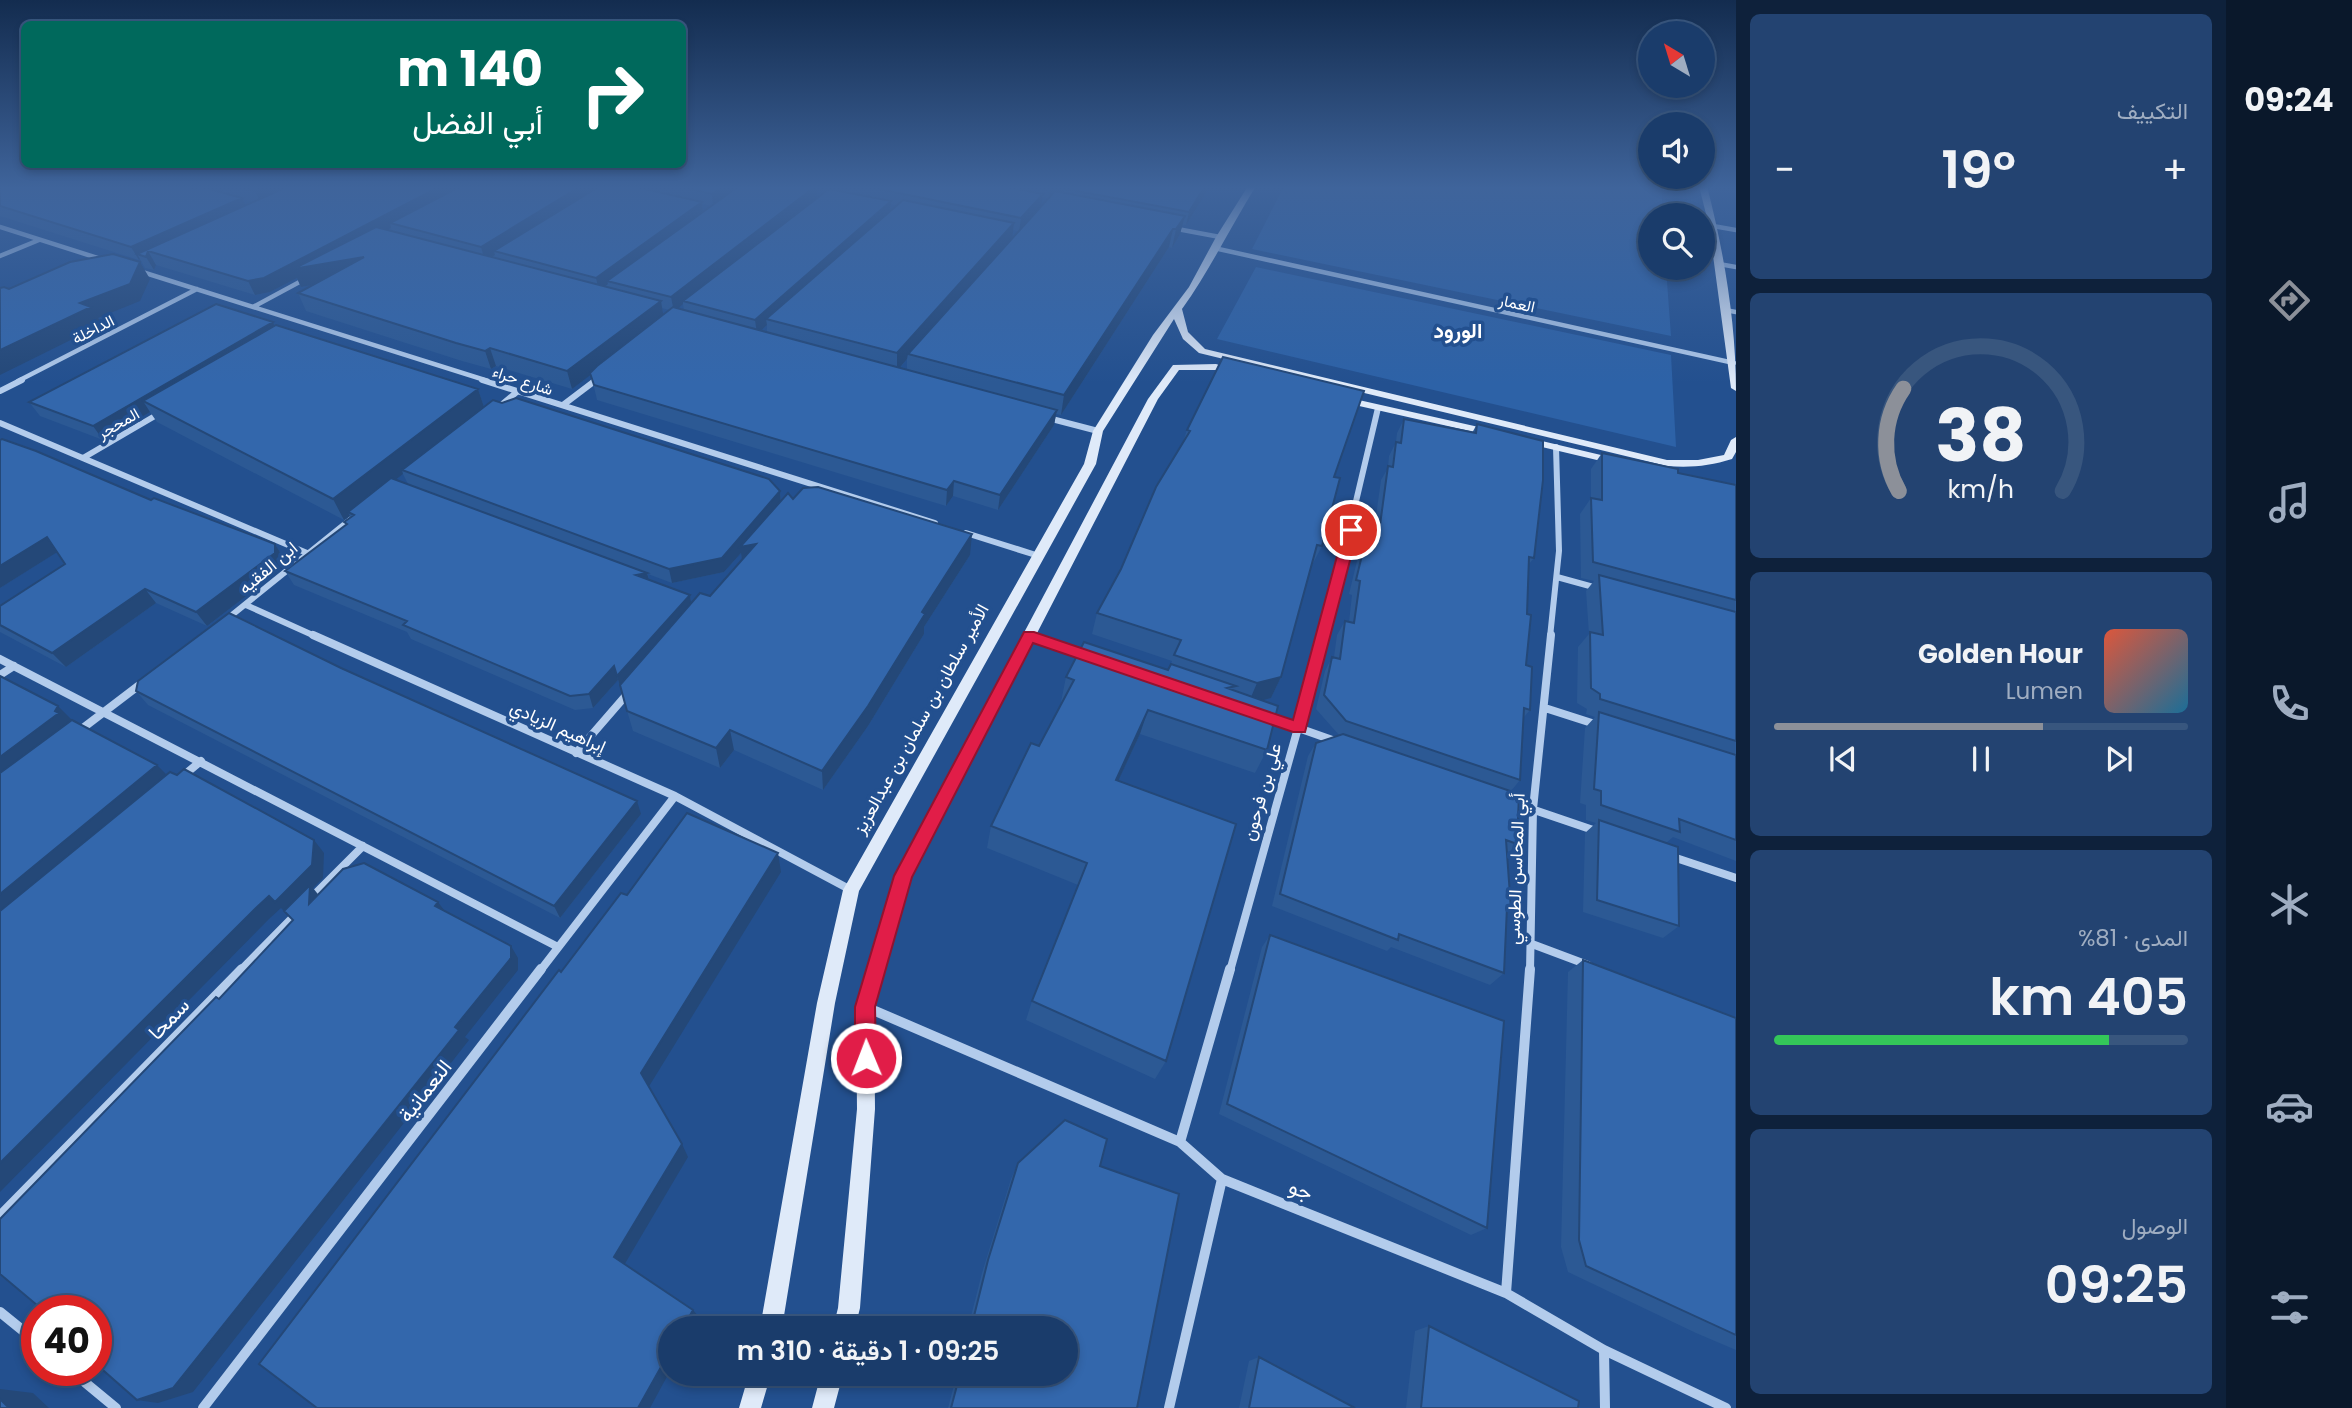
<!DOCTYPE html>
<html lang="ar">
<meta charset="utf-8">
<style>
body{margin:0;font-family:Poppins,Vazirmatn,sans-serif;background:#234371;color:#f1f3f6;direction:rtl;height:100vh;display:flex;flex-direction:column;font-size:26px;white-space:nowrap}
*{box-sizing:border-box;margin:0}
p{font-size:23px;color:#9fadc1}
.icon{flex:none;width:38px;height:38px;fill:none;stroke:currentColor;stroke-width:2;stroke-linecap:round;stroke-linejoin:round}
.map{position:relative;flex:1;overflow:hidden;direction:ltr}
.side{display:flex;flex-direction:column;gap:14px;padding:14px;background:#0e213b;width:490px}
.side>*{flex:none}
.top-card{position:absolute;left:21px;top:21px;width:665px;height:147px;border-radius:10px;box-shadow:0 4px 10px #0003,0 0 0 2px #38567e;direction:rtl;background:#00695c;color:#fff;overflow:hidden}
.needle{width:46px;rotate:322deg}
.buttons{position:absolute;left:1638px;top:21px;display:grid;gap:14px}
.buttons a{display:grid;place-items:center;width:77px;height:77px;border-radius:50%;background:#1a3c6b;box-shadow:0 4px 10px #0003,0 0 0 2px #38567e;font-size:35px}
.speed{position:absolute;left:21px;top:1295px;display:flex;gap:14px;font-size:35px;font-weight:700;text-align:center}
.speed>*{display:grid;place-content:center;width:91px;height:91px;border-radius:50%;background:#1a3c6b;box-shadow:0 4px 10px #0003,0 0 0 2px #38567e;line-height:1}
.speed .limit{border:10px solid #d22;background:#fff;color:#111}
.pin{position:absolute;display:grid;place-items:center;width:60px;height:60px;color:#fff;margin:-30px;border:4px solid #fff;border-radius:50%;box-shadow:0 2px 7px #0007}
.me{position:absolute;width:77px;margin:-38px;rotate:359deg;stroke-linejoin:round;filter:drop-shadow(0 0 5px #0008)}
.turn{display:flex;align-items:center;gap:24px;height:147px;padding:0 28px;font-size:32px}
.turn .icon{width:91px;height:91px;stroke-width:2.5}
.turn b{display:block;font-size:49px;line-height:60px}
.big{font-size:52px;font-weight:600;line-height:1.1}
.side .card{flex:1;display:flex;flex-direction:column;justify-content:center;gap:10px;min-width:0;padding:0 24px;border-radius:10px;background:#234371}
.side .dial{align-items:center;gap:0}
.dial svg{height:182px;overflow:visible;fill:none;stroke:#38567e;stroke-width:7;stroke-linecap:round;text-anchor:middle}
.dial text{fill:#f1f3f6;stroke:none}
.song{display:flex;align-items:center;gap:21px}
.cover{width:84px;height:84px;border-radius:10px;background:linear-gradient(135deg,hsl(10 70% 55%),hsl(200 70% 35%))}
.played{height:7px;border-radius:4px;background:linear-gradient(90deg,#8c9099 65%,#38567e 65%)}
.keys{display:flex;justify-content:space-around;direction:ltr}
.heat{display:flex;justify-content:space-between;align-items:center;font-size:38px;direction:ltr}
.charge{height:10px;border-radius:5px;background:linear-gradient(90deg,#34c759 81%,#38567e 0)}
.trip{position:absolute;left:658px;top:1316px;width:420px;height:70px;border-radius:35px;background:#1a3c6b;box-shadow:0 4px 10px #0003,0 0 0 2px #38567e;font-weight:600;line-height:70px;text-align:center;direction:rtl}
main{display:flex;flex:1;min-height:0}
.menu{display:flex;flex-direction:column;width:126px;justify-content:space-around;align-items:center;background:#0a182b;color:#9fadc1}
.menu .icon{width:49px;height:49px}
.menu .active{color:#8c9099}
.menu b{font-size:32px;color:#f1f3f6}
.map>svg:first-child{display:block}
</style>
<main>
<nav class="menu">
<b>09:24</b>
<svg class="icon active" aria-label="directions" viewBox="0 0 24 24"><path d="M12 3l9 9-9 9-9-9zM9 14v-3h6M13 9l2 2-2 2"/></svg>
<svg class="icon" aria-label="music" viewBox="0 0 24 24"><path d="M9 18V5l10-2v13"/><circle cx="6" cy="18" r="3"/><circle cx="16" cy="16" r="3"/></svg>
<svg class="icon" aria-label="phone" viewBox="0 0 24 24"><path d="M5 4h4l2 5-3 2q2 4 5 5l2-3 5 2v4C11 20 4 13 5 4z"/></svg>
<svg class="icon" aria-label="climate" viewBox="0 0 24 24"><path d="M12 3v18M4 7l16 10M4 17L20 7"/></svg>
<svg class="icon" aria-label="car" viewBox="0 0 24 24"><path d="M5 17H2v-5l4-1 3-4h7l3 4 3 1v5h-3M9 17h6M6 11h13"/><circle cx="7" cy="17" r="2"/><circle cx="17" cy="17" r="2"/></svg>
<svg class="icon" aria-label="filters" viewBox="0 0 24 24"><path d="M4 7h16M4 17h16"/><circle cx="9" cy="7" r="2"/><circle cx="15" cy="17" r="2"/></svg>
</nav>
<section class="side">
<div class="card"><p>التكييف</p>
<div class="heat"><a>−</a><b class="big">19°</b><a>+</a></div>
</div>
<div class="card dial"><svg viewBox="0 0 100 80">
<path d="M14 69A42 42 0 1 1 86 69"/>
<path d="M14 69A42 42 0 0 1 16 24" stroke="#8c9099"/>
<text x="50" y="56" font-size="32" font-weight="700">38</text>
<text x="50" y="72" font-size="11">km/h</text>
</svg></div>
<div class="card">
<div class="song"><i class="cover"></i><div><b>Golden Hour</b><p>Lumen</p></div></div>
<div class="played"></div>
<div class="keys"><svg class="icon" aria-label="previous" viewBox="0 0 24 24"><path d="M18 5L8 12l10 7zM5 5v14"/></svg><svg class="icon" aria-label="pause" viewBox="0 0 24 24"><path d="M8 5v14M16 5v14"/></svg><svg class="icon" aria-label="next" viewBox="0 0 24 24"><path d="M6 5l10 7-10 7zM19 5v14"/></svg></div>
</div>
<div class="card"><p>المدى · 81%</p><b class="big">405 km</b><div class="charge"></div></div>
<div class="card"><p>الوصول</p><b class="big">09:25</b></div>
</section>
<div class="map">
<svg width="1736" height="1408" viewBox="0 0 1736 1408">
<rect width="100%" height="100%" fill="#23508f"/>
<path fill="#2d62a7" d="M1284,186H1661L1663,215H1650V268H1666L1671,336L1252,249Z
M1256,267L1671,355L1676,447L1217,339Z"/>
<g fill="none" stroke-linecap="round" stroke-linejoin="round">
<path stroke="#b3ccec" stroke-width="4.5" d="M1713,226L1736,230
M0,227L104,260
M1172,228L1220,237
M1214,248L1734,363
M0,256L39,240
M1719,264L1736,267
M139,271L488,381
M253,307L305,279
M1725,310L1736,312
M18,381L197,289
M593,381L598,378"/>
<path stroke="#b3ccec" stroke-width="6" d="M482,380L935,523
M0,391L22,380
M563,405L596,380
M500,406L518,391
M1048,418L1098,431
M0,423L307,553
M83,458L160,413
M966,533L1039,556
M1557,577L1597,588
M246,605L317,637
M227,619L351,519
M1324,637L1378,408
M1550,637L1559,551L1556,447"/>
<path stroke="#b3ccec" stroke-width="8" d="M313,635L675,796L851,890
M1029,636L1086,656
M0,659L558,947
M0,675L14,666
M1545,708L1598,725
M1267,717L1338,742
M79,731L142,683
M576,753L628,693
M183,776L201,761
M1511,802L1599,832
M1670,856L1736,878
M311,898L363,846
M1532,944L1588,965
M240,971L298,912
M540,971L675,796
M1230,971L1324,635
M1530,971L1533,809L1551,635"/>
<path stroke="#b3ccec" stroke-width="10" d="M866,1007L1180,1142L1222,1179L1506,1293L1604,1350L1726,1408
M1180,1142L1230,969
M0,1216L242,969
M1506,1293L1530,969
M0,1312L37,1342
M1604,1350L1605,1408
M70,1370L116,1408
M203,1408L541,969
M1169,1408L1222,1179"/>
<path fill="#dfeaf9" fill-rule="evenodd" d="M1248,186H1256C1231,226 1210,270 1182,309L1188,332L1205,349L1667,460H1698L1724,455L1731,440L1736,437V452L1732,459C1710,466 1690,468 1667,466L1199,353L1183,339L1174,319L1103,431L1096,464L859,891L835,1003L782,1328H760L817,1003L843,890L1084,464L1093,431L1153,335L1189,287L1216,237Z
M1699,186H1707C1724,252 1736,323 1736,391L1731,388L1709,226Z
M1216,364L1241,372L1236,375L1216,370H1179L1158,399L911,877L874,1007L875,1109L860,1308L855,1328H833L838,1308L857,1109L856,1007L895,876L1148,399L1173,365Z
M1341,396L1492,430L1497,433L1492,436L1337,401L1336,399Z
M1525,437L1622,460L1624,462L1618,465L1521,442L1520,440Z
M749,1374H771L761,1408H739Z
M821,1374H843L834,1408H812Z"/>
</g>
<path fill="#2c5994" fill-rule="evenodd" d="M0,186L210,189L208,186H1062L1056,191L1061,192V188L1210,186L1186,225H1182L1180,234L1172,248L1169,247L1061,415L1056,414L1054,425L998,510L953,496L946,506L597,400L591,374L572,389L496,366L491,369L462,361L306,311L298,293L314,284L301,287L297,278L270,292L255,295L156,265L154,270L145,268L140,259L139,260L0,216ZM817,189L826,191L817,198ZM1042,197L1048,198L1041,206ZM242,199L253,202L245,205ZM702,204L711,206L703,212ZM891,204L896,206L891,211ZM1013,230L1018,231L1012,238ZM683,304L684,310L677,308ZM662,308L669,310L663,315ZM767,325V333L760,331ZM907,359V370L900,368Z
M273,322L275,326L478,389L484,407L780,491L781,500L793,499L970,555L924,627V634L868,726L823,790L734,750L720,768L633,731L618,680L593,708L575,710L411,639L407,632L294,585L285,571L346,525L344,522L351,518L350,516L344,520L157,422L150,412L103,440L40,416L29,402ZM403,474L408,484L395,480ZM741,553L742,560L710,596L691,603L690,595L649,580L648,574L672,583L724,572Z
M1404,419L1472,433L1477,424L1534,558L1529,564L1527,614L1526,665L1530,710L1524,717L1520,780L1511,791L1517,844L1507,854L1511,909L1507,913L1504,973L1490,985L1391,947L1387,951L1272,906L1308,756L1316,743L1339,735L1316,709L1325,671L1332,657H1334L1337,635L1345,621L1349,622L1352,595L1349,594L1363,536L1370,522L1375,523L1381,480L1388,468L1389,456L1396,442L1397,433Z
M1187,430L1334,477L1322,546L1311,567L1281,677L1271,698L1261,700L1267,750L1255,773L1140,734L1118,781L1166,1061L1155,1079L1026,1020L1032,1001L1078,885L987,848L991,826L1039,746L1063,702H1061L1066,677L1168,670L1171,664L1172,661L1092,634L1097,613L1121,569L1183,442Z
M0,440L151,500L275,544L284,559V567L207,626L156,603L66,667L0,632V606L65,564L57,552L0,588Z
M1602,453L1678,473L1736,485V861L1673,837L1666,843L1679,926L1663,938L1583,912L1585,833L1596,823L1586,820V805L1580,803L1585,728L1595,717L1586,714L1587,709L1577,703L1578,647L1589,634L1586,591L1594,581L1581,578L1580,514L1591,498V469Z
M341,668L641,814L560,918L148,705L136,691Z
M1270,935L1487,1228L1471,1235L1219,1114L1262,947Z
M1583,960L1736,1018V1350L1696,1333L1568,1272L1561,1247L1568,972Z
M1018,1163L1100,1166L1137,1408H948L957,1374H1066V1328H968L982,1273L1011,1179Z
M1429,1326L1578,1408H1406L1415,1331Z
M1259,1357L1355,1408H1239L1249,1361Z"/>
<path fill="#244878" d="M266,186H301L261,204L255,191Z
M441,186H469L390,223L391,228L323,264L364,257L370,274L301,287L297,278L270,292L255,295L248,281Z
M581,186H601L494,251L495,255L485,261L481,247Z
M723,186H742L713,207L712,194Z
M817,186V198L683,301V304L674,312L671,297Z
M1050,186H1062L1049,199Z
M1205,186H1210L1186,225L1189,212Z
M1043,194L1041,207L1019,232L1021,218Z
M242,198L248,210L148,251L156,265L154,270L146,257L137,254L140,259L139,260L131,247Z
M891,201L890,214L766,319L767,325L757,334L755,320Z
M702,202L703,214L607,281L608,284L599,291L596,278Z
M1185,216L1180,234L1172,248L1176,229Z
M1014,223L1012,240L908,354L907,359L897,371V353Z
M1173,229L1169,247L1061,415L1064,395Z
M140,262L150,279L140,301L98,318L103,324L0,375V350Z
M661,301L664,319L572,389L567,371Z
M273,322L280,336L143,401L150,412L103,440L93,426Z
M490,348L496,366L491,369L485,351Z
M478,389L485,410L402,470L403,474L352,514L348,512L350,516L344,520L333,499Z
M1057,410L1054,425L998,510L1000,495Z
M954,481L953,496L946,506L947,490Z
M780,491L781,505L756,544L743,568L741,553L724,572L672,583L669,569Z
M972,534L970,555L924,627V634L868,726L823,790L822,771Z
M47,537L59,551L0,588V566Z
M275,544L284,559V567L207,626L196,612Z
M647,573L651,587L636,575Z
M145,589L156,603L66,667L52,653Z
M690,595L692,609L621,690L617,676Z
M614,666L618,680L593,708L589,694Z
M1281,677L1271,698L1248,704L1257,683Z
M58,706L72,720L0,782V757L55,711Z
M1148,710L1140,734L1108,803L1116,780Z
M730,730L734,750L720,768L716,748Z
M157,765L170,778L0,920V894Z
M637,801L641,814L560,918L554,906Z
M314,840L324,853L323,878L313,888L321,898L287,914L275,902Z
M778,853L781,872L648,1088L641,1073Z
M269,896L281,908L269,919L0,1192V1163L257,907Z
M438,902L447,914L435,906Z
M511,946L518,958V970L465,1037L469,1040L193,1392L158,1403L137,1400L455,1027Z
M682,1144L688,1157L623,1267L614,1257Z
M693,1310L700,1318L694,1328H683Z
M670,1351V1371L650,1408H638Z
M0,1389L33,1393L49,1408H9L0,1399Z"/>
<path fill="#3367ac" stroke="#244878" stroke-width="2" d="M0,186H187L197,189L199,186L242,198L131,247L0,206Z
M237,186H266L255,191Z
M289,186H441L264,278L248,281L148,251L146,257L137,254Z
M461,186H581L481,247L390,223Z
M600,186H632L702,202L596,278L494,251Z
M677,186H723L712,194Z
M739,186H816L671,297L607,281Z
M864,186H1002L1043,194L1021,218Z
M1063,186H1205L1189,212L1061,188Z
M829,189L891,201L755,320L683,301Z
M1055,191L1185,216L1176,229H1173L1064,395L908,354Z
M903,200L1014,223L897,353L766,319Z
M376,227L661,301L567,371L490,348L485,351L456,343L298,293L364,257L293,269Z
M113,254L140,262L130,284L80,303L91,307L0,350V288L4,287L9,289L70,262Z
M216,304L273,322L93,426L29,402Z
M673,307L1057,410L1000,495L954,481L947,490L594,385L590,373L597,366Z
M276,325L478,389L333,499L143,401Z
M1223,357L1364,391L1334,477L1340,478L1330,516L1322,546L1317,545L1281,677L1257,683L1174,655L1181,640L1097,613L1121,569L1156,487L1190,431L1187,430Z
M516,398L769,479L780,491L722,558L669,569L402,470L493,400L502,403Z
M1404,419L1476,433L1477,424L1543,441V480L1534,558L1529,557L1527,614L1531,615L1526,665L1532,667L1530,710L1524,708L1520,780L1346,721L1324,695L1332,657L1340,659L1345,621L1354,623L1360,581L1356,580L1370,522L1380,525L1388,466L1393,467L1396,442L1401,443Z
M2,439L36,451L151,500L154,498L275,544V553L196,612L145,589L52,653L0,625V606L65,564L47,537L0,566V440Z
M1602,453L1678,469V473L1736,485V600L1593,562L1591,498L1602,500Z
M391,478L647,573L636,575L690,595L617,676L614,666L589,694L570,696L403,625L407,621L285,571L347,524L344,522L354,515L348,512Z
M818,487L972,534L922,612L925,614L868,706L822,771L730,730L716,748L627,711L620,685L700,593L710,596L756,544L740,547L788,493L793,499L803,488Z
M1599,575L1736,612V741L1600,699V694L1591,688L1590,632L1603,635Z
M229,613L341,668L637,801L554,906L136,691L138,681Z
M1084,642L1168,670L1171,664L1236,686L1227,688L1278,706L1267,750L1148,710L1116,780L1236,824L1166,1061L1032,1001L1087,863L991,826L1031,743L1039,746L1074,680L1066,677Z
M0,676L58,706L55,711L59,713L0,757Z
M1599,712L1736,755V840L1679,819L1680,832L1601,805V791L1594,789Z
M72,720L157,765L0,894V773Z
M1343,734L1519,794L1517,844L1506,840L1511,909L1507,907L1504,973L1399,934L1398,940L1280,894L1316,743Z
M184,769L314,840L312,865L275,902L269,896L257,907L0,1163V911L170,772L177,775Z
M687,813L778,853L641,1073L682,1144L614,1257L693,1310L683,1328H670V1351L638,1408H317L259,1364L559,970L561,972L621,893L627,895Z
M1599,820L1678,847L1679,926L1597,900Z
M364,863L438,902L435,906L511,946V958L455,1027L459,1030L173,1388L137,1400L96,1364V1311H44L0,1274V1219L216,997L219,999L293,920L284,911L310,885L309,904L343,869Z
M1270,935L1504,1021L1487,1228L1227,1104Z
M1583,960L1736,1018V1335L1586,1266L1579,1240Z
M1065,1120L1107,1139L1100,1166L1179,1194L1137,1408H951L960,1374H1066V1328H971L988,1260L1018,1163Z
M1429,1326L1579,1401L1578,1408H1421Z
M1259,1357L1355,1408H1249Z
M0,1399L9,1408H0Z"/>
<linearGradient id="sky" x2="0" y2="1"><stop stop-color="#132c4f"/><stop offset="0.49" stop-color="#3f649b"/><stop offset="1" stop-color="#3f649b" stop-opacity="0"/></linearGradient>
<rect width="1736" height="383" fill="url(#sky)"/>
<path fill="#e11d48" stroke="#92132f" stroke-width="2" d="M1351,525L1358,530L1305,732H1293L1033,643L912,877L875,1007L876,1058L873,1065L866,1068L858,1065L855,1058V1007L894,876L1024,632H1034L1293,720L1344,530Z"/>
<g text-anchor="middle" stroke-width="7" stroke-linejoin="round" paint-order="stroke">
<g font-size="16" fill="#fff" stroke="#23508f">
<text transform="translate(1517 303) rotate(12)" y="6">العمار</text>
<text transform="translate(93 329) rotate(-27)" y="6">الداخلة</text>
<text transform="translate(523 380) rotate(18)" y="6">شارع حراء</text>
<text transform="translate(118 423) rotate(-30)" y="6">المحجر</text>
</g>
<g font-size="18" fill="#fff" stroke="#23508f">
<text transform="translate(268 568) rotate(-40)" y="6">ابن الفقيه</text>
<text transform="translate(921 719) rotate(-61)" y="6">الأمير سلطان بن سلمان بن عبدالعزيز</text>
<text transform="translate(558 727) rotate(24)" y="6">إبراهيم الزيادي</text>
<text transform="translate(1262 792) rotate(-74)" y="6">علي بن فرحون</text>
<text transform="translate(1516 869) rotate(-88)" y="6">أبي المحاسن الطوسي</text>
</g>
<g font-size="21" font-weight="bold" fill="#fff" stroke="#23508f">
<text x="1458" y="338">الورود</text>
</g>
<g font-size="21" fill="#fff" stroke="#23508f">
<text transform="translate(169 1019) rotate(-46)" y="7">سمحا</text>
<text transform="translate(425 1091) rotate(-52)" y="7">النعمانية</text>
<text transform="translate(1301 1190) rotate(22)" y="7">جو</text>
</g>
</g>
</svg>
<div class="buttons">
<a><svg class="needle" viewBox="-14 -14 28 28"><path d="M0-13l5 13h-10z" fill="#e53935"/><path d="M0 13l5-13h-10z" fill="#9fadc1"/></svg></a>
<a><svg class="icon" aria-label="sound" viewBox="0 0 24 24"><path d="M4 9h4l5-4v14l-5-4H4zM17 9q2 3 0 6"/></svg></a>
<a><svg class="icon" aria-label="search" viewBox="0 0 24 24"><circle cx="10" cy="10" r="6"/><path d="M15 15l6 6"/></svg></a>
</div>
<div class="speed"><div class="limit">40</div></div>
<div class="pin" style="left:1351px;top:530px;background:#d93025"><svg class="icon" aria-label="arrive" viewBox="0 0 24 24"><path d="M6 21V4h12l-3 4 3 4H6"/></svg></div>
<svg class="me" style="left:866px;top:1058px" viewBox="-20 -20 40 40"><circle r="17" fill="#e11d48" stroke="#fff" stroke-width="3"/><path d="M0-11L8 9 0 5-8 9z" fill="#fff"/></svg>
<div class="trip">09:25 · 1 دقيقة · 310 m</div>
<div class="top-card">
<div class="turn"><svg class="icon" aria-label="right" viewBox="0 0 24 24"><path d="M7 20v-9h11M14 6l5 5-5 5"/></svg><div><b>140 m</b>أبي الفضل</div></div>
</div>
</div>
</main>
